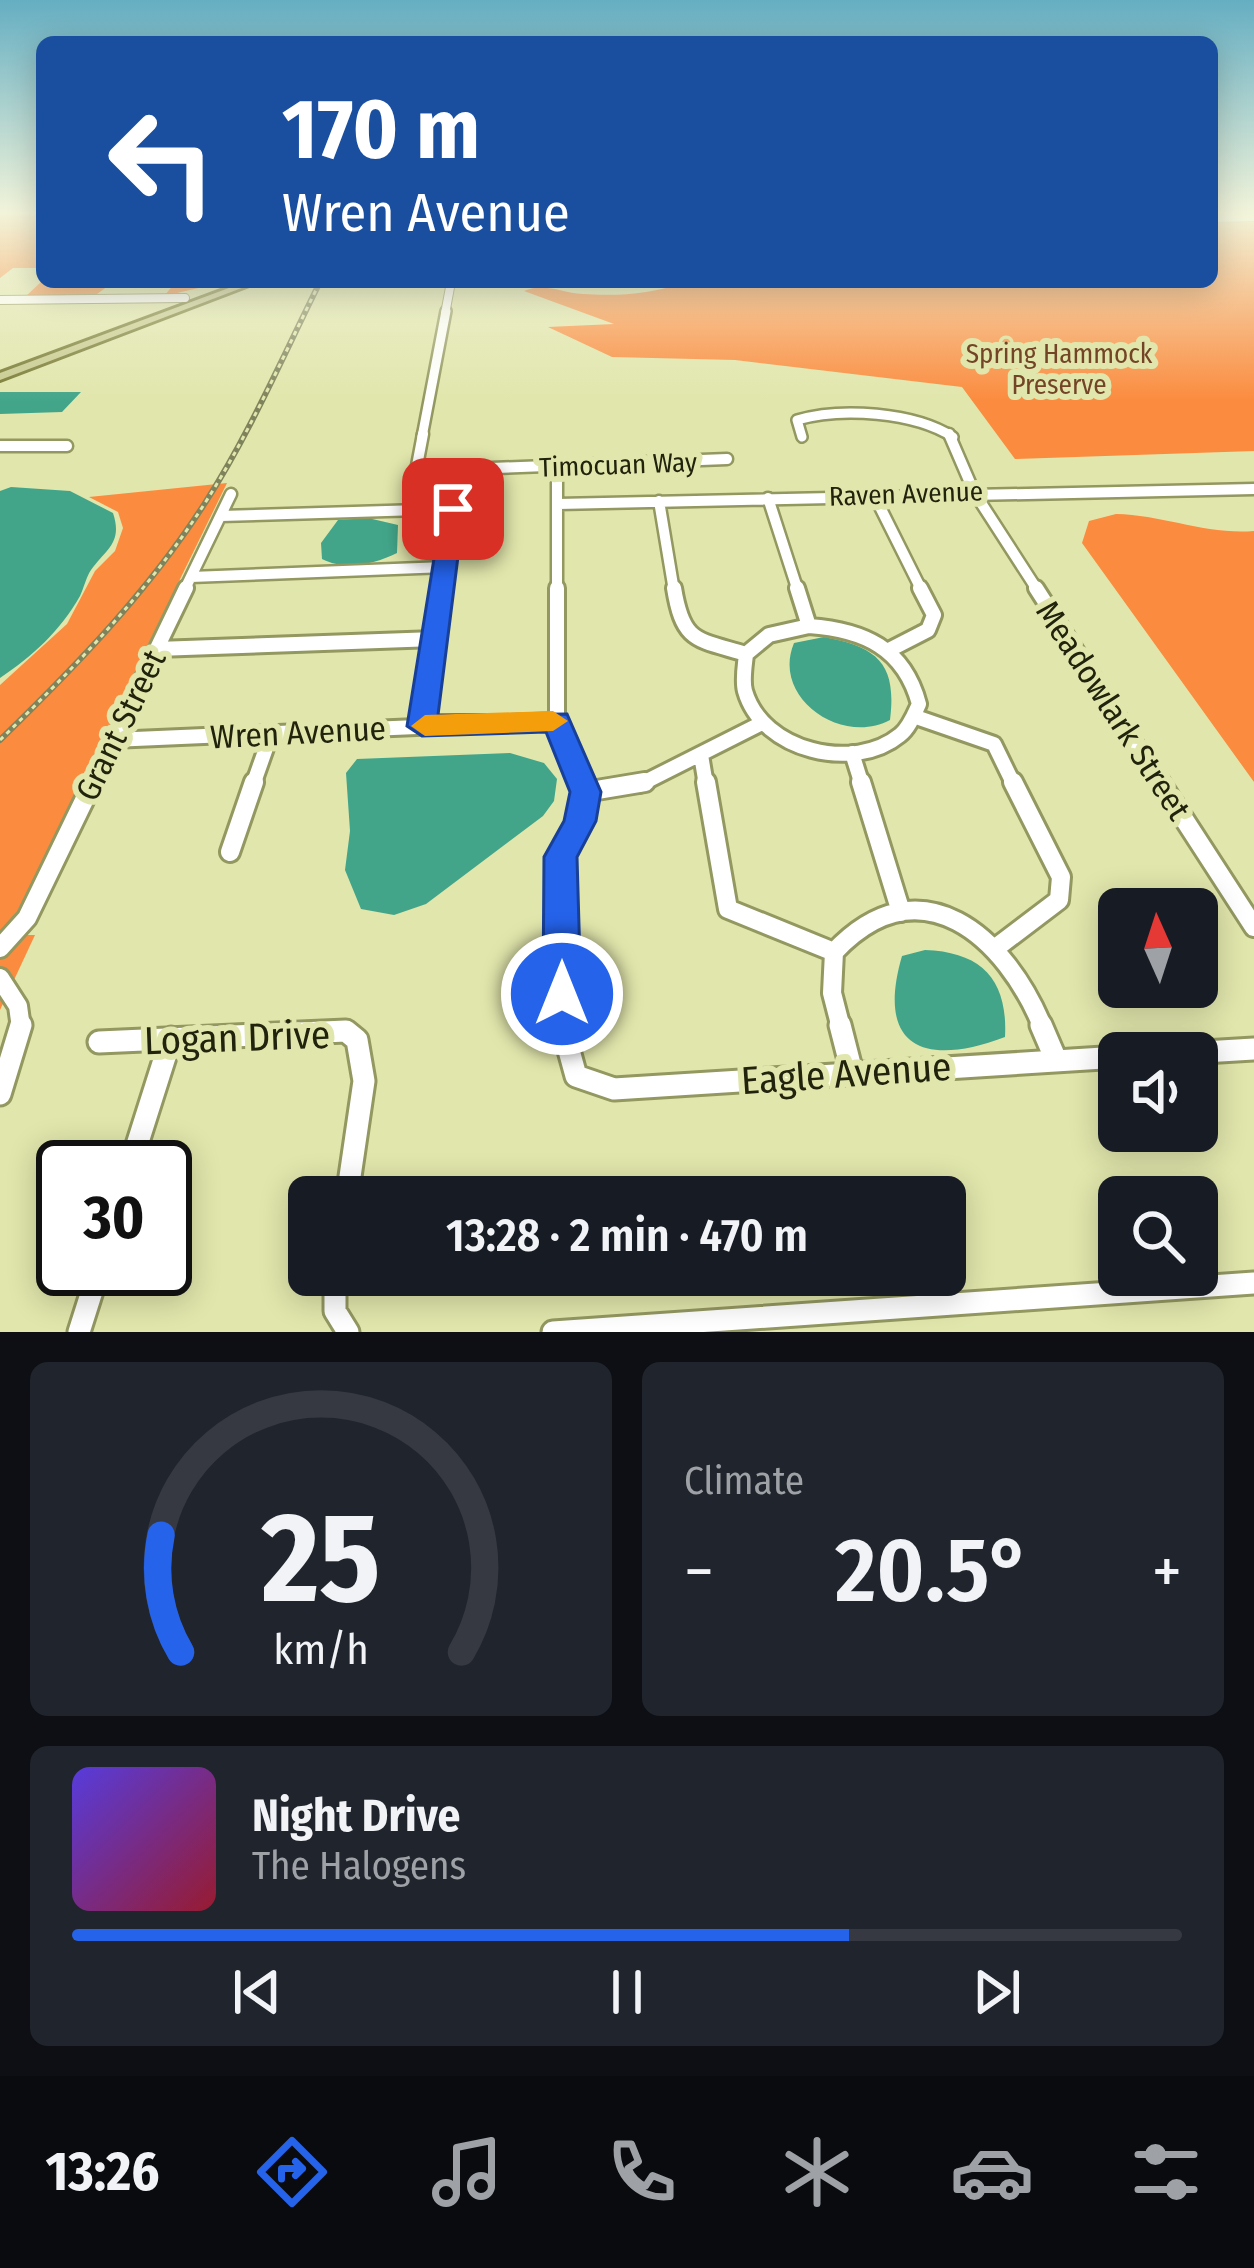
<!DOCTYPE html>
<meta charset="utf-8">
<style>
body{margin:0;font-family:"Fira Sans Condensed",sans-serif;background:#20242c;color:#f1f3f6;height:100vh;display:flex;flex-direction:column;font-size:45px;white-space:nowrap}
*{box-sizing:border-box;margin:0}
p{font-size:39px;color:#9ea1a6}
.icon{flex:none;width:66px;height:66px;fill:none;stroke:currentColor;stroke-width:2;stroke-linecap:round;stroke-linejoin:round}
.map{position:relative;height:1332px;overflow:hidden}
.panel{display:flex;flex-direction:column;gap:30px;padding:30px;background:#0d0f14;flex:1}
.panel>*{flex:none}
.hud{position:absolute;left:36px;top:36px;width:1182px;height:252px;border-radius:18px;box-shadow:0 6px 30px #0003;background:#1a4fa0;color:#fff;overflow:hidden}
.needle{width:78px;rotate:357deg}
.fabs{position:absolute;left:1098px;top:888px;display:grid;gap:24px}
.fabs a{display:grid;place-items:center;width:120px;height:120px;border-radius:18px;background:#171b24;box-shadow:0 6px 30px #0003;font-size:60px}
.speed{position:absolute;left:36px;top:1140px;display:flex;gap:24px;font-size:60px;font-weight:700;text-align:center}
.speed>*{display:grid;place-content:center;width:156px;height:156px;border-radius:50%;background:#171b24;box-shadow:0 6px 30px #0003;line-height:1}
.speed .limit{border:6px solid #111;border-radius:18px;background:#fff;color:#111}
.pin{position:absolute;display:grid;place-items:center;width:102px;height:102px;color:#fff;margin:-51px;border-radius:24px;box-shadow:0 6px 18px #0006}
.me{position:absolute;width:132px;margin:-66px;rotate:0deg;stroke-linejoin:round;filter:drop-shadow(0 0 9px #0008)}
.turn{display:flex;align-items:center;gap:42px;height:252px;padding:0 48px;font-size:54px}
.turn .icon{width:156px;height:156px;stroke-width:2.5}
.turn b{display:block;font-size:84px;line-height:102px}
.big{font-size:90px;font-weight:600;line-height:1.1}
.panel .widget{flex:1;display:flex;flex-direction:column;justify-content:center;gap:18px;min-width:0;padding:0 42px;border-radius:18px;background:#20242c}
.panel .dial{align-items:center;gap:0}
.dial svg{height:312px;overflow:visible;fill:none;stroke:#363941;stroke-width:7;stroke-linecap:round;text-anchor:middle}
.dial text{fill:#f1f3f6;stroke:none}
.song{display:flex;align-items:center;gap:36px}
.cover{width:144px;height:144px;border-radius:18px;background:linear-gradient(135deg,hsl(250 70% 55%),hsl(350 70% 35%))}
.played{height:12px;border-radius:6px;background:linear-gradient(90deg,#2563eb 70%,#363941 70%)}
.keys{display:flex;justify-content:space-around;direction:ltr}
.heat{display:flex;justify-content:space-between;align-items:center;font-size:66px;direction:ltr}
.panel .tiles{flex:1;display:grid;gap:30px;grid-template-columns:1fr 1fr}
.widget:last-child{grid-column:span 2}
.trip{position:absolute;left:288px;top:1176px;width:678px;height:120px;border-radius:18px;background:#171b24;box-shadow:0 6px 30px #0003;font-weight:600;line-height:120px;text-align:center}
.dock{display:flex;height:192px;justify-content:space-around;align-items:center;background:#090b0e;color:#9ea1a6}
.dock .icon{width:84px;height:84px}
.dock .selected{color:#2563eb}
.dock b{font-size:54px;color:#f1f3f6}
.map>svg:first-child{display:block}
</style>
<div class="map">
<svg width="1254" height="1332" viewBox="0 0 1254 1332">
<rect width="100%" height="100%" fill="#e1e6ac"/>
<path fill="#fb8b3e" d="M0,214H42V268H13L0,278Z
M1212,214H1254V451L1015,459L962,387L735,360L612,357L548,327L614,324L524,291C544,282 562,293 583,294C614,296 654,295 682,282H1212Z
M42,281L211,282L216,284L164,296L175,283H112L93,297L24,298Z
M227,483L6,935H35L0,1010V685L67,624L95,571L115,551L123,528L118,512L89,497Z
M1116,514C1163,515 1207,535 1254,531V782L1082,543L1089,521Z"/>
<path fill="#42a589" d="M81,392L62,412L0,414V392Z
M11,487L70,491L113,513C123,543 106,549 91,570C86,577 84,588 80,596C60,631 33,656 0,678V491Z
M368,518L398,525L397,553C375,564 345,571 322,559L321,543L338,520Z
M824,637C878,647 897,664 890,720C842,746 771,698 794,643Z
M510,753L544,763L557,779L554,801L543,816L426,904L394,915L361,909L345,870L350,831L346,773L357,759Z
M925,950C982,952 1008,980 1005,1037C926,1067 875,1049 902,956Z"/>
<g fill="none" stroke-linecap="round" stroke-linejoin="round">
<defs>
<path id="minor-far5" d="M1212,218L1254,217
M0,300L185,298
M445,314L451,282"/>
<path id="minor-far4" d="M422,437L446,311
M802,437L797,420C841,407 914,412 953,437"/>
<path id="minor-far3" d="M423,434L416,471L727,459
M949,434L974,492L1038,591
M0,446H67
M557,482V591
M874,495L922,591
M768,498L798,591
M659,501L674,591
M558,504L1254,489
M221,516L453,509
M191,577L445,567
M184,591L231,494
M441,591L457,482"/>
<path id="minor-far2" d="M557,588V721L582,785
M674,588C683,643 696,639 746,654
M797,588L809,626
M1036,588L1162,785
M809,626C864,630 904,648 919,704C914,715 909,728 900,735C854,773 762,751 745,691C742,680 745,665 746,654L769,635Z
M157,649L435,639
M891,649L928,630L934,615L920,588
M916,717L994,744L1014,785
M422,726L442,588
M112,740L557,721
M852,753L862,785
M701,755L706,785
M91,785L186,588
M253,785L271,734
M639,785L762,723"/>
<path id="minor-far1" d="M706,782L728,909L834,952
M861,782L901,912
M1160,782L1254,927
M585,792L645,782
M230,852L254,782
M997,947L1059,900L1061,877L1013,782
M0,948L27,918L93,782
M0,978L18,1006L21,1028
M562,1028L561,858C565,830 593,813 581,782
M841,1028L832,993L834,952C921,860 1006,937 1043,1028"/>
<path id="minor" d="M562,1025L576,1076L614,1089L1119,1057
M840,1025L852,1072
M1041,1025L1056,1060
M99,1042L346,1031L357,1040L364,1081L347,1197
M1187,1053L1254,1049
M0,1094L21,1025
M130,1167L171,1038
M335,1275V1311L348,1332
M79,1332L99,1269
M553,1332L1254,1283"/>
<path id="major" d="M245,282H257L0,380V373Z"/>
</defs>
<use href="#minor-far5" stroke="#939760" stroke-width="10"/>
<use href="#minor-far4" stroke="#939760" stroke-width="14"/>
<use href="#minor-far3" stroke="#939760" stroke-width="15"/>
<use href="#minor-far2" stroke="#939760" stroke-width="20"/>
<use href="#minor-far1" stroke="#939760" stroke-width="24"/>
<use href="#minor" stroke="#939760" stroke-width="27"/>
<use href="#major" stroke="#767931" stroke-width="6"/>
<use href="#minor-far5" stroke="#fff" stroke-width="8"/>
<use href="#minor-far4" stroke="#fff" stroke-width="9"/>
<use href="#minor-far3" stroke="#fff" stroke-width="10"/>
<use href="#minor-far2" stroke="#fff" stroke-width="14"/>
<use href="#minor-far1" stroke="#fff" stroke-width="18"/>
<use href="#minor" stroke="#fff" stroke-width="21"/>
<use href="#major" fill="#c8ca8f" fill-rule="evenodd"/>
<defs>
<path id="rail" d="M0,740C75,667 148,592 205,503C250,433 283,356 320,282"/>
</defs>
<use href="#rail" stroke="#7f835b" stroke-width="6"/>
<use href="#rail" stroke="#e1e6ac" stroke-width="3" stroke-dasharray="4.5" stroke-linecap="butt"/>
</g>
<linearGradient id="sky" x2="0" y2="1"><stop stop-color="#65aec2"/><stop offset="0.53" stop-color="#f2f4da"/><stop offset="1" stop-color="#f2f4da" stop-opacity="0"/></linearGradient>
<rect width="1254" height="401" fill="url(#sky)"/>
<path fill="#2563eb" stroke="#184099" stroke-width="3" d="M453,502L464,509L438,715L567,714L601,792L596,821L577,857L581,994L575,1006L562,1011L548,1006L543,994L544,857L564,821L570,792L546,732L422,736L407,726L442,509Z"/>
<path fill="#f59e0b" d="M553,711L568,721L553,731L425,736L411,726L425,715Z"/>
<g text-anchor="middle" stroke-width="12" stroke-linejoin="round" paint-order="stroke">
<g font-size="27" fill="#734425" stroke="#e1e6ac">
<text x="1059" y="363">Spring Hammock<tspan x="1059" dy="31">Preserve</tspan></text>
</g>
<g font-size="27" fill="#21230c" stroke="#e1e6ac">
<text transform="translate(618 465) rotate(-2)" y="9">Timocuan Way</text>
<text transform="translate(906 494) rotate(-2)" y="9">Raven Avenue</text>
</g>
<g font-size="33" fill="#21230c" stroke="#e1e6ac">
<text transform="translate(1114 710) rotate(57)" y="12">Meadowlark Street</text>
<text transform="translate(120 725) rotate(-64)" y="12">Grant Street</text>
<text transform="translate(298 732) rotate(-3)" y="12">Wren Avenue</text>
</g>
<g font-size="39" fill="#21230c" stroke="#e1e6ac">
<text transform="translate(237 1037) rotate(-2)" y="14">Logan Drive</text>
<text transform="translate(846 1073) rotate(-4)" y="14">Eagle Avenue</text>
</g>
</g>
</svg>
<div class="fabs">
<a><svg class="needle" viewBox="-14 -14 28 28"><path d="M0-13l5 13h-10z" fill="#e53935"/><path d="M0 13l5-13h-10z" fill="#9ea1a6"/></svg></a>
<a><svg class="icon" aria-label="sound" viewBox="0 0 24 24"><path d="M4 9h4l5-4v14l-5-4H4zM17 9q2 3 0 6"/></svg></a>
<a><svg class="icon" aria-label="search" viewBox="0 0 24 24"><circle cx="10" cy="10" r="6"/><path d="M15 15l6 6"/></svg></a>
</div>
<div class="speed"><div class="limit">30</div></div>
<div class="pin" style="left:453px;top:509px;background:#d93025"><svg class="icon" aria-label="arrive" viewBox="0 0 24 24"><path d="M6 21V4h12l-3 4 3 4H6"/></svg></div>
<svg class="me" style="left:562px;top:994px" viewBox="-20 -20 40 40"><circle r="17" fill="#2563eb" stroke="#fff" stroke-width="3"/><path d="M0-11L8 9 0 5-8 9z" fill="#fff"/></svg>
<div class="trip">13:28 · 2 min · 470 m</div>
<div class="hud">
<div class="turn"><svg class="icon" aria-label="left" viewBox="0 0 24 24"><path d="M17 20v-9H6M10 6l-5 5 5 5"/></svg><div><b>170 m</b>Wren Avenue</div></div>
</div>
</div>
<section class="panel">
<div class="tiles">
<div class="widget dial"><svg viewBox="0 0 100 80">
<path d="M14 69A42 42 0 1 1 86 69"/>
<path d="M14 69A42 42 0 0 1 9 39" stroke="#2563eb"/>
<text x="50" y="56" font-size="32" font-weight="700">25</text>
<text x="50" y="72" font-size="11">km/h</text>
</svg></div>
<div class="widget"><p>Climate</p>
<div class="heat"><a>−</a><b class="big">20.5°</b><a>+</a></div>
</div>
<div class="widget">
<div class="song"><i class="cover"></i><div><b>Night Drive</b><p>The Halogens</p></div></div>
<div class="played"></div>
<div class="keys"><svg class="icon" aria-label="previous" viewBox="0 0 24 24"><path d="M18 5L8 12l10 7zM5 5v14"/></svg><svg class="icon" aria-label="pause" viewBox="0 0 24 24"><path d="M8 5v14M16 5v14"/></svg><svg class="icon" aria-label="next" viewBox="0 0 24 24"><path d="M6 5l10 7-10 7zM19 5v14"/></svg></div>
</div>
</div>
</section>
<nav class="dock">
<b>13:26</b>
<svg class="icon selected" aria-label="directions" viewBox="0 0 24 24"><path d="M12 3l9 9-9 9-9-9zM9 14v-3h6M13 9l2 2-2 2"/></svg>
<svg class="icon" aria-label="music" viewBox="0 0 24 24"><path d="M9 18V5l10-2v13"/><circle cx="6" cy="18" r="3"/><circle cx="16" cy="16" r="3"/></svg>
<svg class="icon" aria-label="phone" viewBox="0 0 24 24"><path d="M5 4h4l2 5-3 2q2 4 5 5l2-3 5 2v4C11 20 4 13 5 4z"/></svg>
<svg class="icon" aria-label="climate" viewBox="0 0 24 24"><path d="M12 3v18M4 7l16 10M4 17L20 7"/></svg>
<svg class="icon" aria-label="car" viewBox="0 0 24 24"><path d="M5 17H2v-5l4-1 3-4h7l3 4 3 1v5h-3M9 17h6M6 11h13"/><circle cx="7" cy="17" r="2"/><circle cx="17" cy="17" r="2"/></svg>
<svg class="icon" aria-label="filters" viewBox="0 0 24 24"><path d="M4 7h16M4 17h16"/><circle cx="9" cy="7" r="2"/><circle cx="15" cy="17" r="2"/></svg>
</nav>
